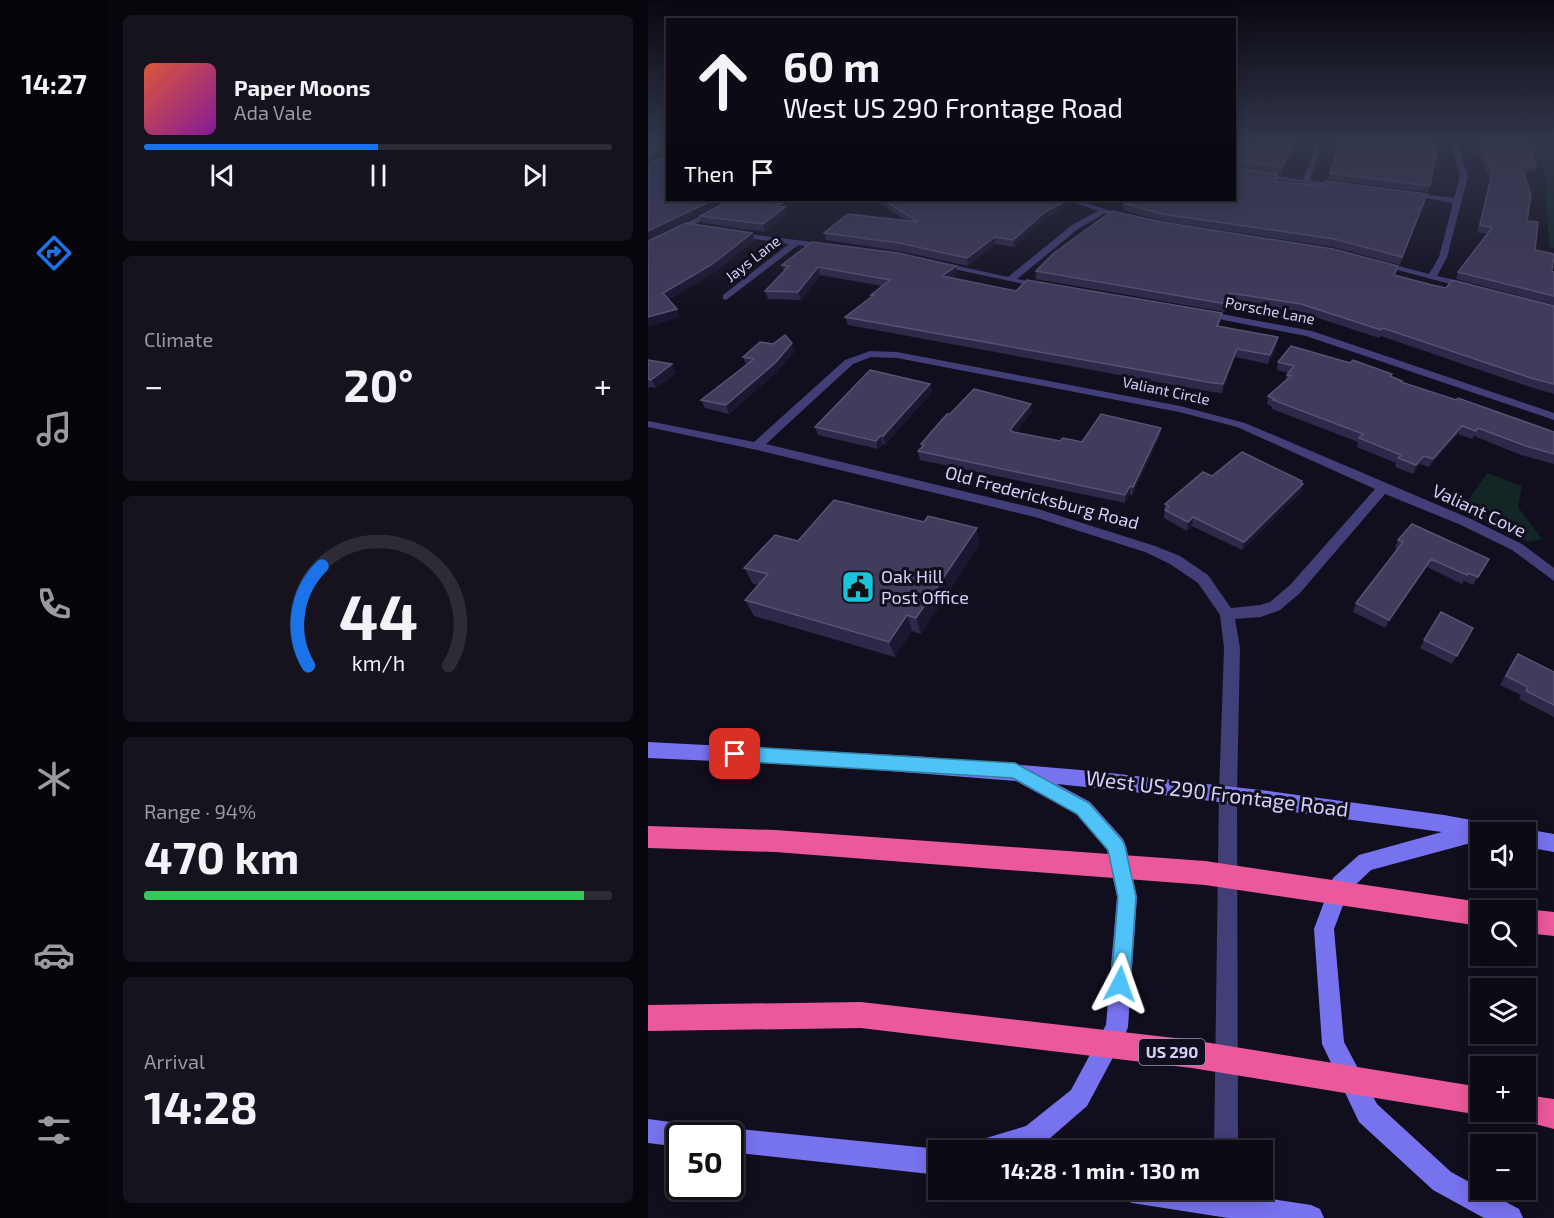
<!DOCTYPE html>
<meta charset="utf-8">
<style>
body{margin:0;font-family:"Exo 2",sans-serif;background:#16131f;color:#f1f3f6;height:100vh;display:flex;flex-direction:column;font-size:22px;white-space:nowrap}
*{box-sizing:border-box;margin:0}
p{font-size:20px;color:#9a9aa1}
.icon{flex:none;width:33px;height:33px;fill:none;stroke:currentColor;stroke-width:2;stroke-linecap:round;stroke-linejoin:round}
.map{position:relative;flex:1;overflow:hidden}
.drawer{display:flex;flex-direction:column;gap:15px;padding:15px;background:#07060c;width:540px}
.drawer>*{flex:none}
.top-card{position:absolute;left:18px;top:18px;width:570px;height:183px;border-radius:0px;box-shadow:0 3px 15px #0003,0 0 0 2px #2d2b35;background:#0d0a16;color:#f1f3f6;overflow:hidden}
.fabs{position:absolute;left:822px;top:822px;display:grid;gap:12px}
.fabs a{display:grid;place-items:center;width:66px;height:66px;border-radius:0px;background:#0d0a16;box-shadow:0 3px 15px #0003,0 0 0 2px #2d2b35;font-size:30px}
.speed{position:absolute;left:18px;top:1122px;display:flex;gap:12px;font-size:30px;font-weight:700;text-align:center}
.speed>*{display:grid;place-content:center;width:78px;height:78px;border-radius:50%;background:#0d0a16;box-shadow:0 3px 15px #0003,0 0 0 2px #2d2b35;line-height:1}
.speed .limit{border:3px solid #111;border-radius:9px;background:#fff;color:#111}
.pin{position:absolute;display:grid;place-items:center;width:51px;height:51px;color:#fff;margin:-26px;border-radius:12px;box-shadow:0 3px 9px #0006}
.me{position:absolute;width:66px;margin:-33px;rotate:4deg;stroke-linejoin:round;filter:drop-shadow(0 0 4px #0008)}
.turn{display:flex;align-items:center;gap:21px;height:126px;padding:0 18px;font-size:27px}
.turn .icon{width:78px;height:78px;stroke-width:2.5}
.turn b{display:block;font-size:42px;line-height:51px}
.then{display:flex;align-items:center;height:57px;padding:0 18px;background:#0003;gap:12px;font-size:22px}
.big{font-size:45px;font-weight:700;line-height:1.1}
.drawer .widget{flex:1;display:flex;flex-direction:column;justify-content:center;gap:9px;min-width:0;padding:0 21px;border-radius:9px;background:#16131f}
.drawer .dial{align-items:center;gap:0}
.dial svg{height:156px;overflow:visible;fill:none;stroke:#2d2b35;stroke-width:7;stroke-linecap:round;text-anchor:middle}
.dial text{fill:#f1f3f6;stroke:none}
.song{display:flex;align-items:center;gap:18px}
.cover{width:72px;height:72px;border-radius:9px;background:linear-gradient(135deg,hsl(10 70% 55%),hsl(290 70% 35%))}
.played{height:6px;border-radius:3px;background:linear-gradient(90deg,#1a73e8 50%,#2d2b35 50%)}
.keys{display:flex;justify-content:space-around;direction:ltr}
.heat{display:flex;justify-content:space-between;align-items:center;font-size:33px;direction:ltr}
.charge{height:9px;border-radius:4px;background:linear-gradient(90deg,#34c759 94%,#2d2b35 0)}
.trip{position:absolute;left:280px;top:1140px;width:345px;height:60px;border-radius:0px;background:#0d0a16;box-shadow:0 3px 15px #0003,0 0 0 2px #2d2b35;font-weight:700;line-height:60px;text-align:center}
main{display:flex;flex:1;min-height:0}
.tab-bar{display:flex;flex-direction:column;width:108px;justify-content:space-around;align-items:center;background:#050409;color:#9a9aa1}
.tab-bar .icon{width:42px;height:42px}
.tab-bar .current{color:#1a73e8}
.tab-bar b{font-size:27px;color:#f1f3f6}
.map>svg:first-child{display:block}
</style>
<main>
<nav class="tab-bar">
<b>14:27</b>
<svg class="icon current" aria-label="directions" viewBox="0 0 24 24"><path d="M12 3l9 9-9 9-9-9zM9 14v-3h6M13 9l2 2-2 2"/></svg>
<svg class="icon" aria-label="music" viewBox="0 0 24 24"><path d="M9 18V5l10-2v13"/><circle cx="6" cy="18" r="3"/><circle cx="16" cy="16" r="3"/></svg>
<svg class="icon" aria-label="phone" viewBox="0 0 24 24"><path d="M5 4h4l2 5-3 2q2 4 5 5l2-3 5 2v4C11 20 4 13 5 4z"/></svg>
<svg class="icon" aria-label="climate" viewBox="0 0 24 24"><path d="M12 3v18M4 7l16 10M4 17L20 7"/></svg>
<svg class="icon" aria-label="car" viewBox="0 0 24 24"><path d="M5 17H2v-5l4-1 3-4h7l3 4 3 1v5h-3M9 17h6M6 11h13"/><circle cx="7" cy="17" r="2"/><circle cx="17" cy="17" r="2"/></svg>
<svg class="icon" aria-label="filters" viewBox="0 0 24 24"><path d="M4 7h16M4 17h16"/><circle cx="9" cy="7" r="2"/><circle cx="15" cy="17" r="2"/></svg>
</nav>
<section class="drawer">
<div class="widget">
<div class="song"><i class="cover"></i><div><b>Paper Moons</b><p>Ada Vale</p></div></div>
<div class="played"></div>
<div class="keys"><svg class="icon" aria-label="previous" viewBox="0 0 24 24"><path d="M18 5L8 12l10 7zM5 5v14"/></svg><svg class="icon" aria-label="pause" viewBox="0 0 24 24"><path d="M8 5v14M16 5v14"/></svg><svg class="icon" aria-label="next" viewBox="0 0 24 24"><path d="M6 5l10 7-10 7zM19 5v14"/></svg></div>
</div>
<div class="widget"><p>Climate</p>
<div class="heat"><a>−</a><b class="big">20°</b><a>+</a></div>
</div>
<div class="widget dial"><svg viewBox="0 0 100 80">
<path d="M14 69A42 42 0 1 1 86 69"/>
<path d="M14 69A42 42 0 0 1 21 18" stroke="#1a73e8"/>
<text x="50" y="56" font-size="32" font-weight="700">44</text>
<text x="50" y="72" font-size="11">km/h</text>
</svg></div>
<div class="widget"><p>Range · 94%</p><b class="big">470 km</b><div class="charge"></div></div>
<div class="widget"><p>Arrival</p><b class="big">14:28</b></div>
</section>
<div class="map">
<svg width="906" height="1218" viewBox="0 0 906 1218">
<rect width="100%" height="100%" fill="#110e1d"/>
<path fill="#122626" d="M875,140H906V248L901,247L897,173Z
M839,473L874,486L870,507L894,539L881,542L813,511Z"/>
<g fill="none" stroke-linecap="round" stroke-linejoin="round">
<path fill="#423e77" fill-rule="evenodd" d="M664,140H670L671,153L662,180L696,185L699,189L586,173V169L655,180L665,153Z
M802,140H808L820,176L799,257L789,276L824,284V288L821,289L727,264L731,261L781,274L791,257L805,203L755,194L759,192L806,198L812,176Z
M85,200H94L0,248V242Z
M419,200H429L484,218L480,220L457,213L430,229L369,279L399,285V289L287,265L291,262L360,277L424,225L450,211Z
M83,232L181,244L185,247L181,250L150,245L78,300L75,299V295L141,244L86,236L82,234Z
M553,310L664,331L906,413V420L658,336L550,315V311Z
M222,351L249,352L532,406L597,423L823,519L874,544L906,568V581L864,550L813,525L737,494L652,593L632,610L613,617L587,619L592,648L589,793L586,799L580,801L574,799L571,793L576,648L572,615L550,583L522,564L497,552L387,517L109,450L0,427V421L106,442L197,360ZM223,357L249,358L531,412L589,427L727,489L642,585L622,602L612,605L583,608L560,575L532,556L507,546L390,509L118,444L205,364Z"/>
<path fill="#423e77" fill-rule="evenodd" d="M580,785L586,787L589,793L590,1150H566L571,793L574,787Z"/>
<path fill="#7772ee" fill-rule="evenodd" d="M0,742L267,756L444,771L621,791L796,815L856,826L858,832H832V840L830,841L723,870L700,892L686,929L696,1042L729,1104L803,1172L871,1209L875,1218H836L785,1190L711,1122L674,1044L666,929L685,878L711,855L794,832L532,797L409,784L442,802L475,839L478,846L489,897L480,1027L477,1035L439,1106L393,1146L380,1150H325L328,1141L378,1126L423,1090L458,1025L469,897L459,850L428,814L368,781L178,766L0,758Z
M878,829L906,834V852L878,847V832H871Z
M0,1119L38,1124L47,1127L50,1136H32V1147L0,1143Z
M82,1128L291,1149L293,1150H291V1175L82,1152V1136H72L73,1131Z
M471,1190H563L663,1205L672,1209L676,1218H580L484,1203L475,1199Z"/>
<path fill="#eb599c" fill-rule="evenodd" d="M0,826L127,830L557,861L832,902L841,905L843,910H832V926L557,885L127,852L0,848Z
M878,909L906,912V936L878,933V910H873Z
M213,1002L544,1040L832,1087V1112H841L832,1115L544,1068L213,1028L0,1031V1005Z
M878,1095L906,1099V1129L868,1119L865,1112H878Z"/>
</g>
<path fill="#2f2949" d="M586,140H649L633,174L586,167Z
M688,140H784L782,186L780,192L680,180L692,145Z
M825,140H878L889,166L887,172H876L879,221L887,250L904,271L906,272V305L808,279L810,272L839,234L829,232L842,179Z
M629,181L777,201L752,265L685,247L513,221L475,210V203Z
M227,200H423V204L397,219L366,247L347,244L320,266L252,251L178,240L176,233L259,221Z
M138,209L139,214L117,232L55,223L52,216Z
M134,265L309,274L304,278L368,291L573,322L571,326L630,337L629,346L620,364L587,357L574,393L564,392L200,325L197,317L224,297L223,295L234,286L172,275L153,300L120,299L117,291L136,271Z
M388,271L747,275L798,288L906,306V394L879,386L733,336L731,338L652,312L581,300L577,312L388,279Z
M147,351L130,371L81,414L57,408L53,400L98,365L95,357Z
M0,360L24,364L28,373L8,388L2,387L0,389Z
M630,362L702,363L744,374L743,376L754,383L906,432V464L873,455L826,436L824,439L810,434L781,467L772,464L765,474L747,467L748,463L709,447L710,442L624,409V407L619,404L620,396L637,382L639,375L640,373L629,370Z
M282,384L284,392L237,445L235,444L230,449L170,435L167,427Z
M384,412L368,432L412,441L434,442L513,428L512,436L484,496L482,494L477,503L272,460L270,451L274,447L273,444L302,414Z
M564,476L654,483L655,484L653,492L594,550L544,526L539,531L516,518L517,504Z
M750,540L836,568L825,585L816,581L814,584L779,567L737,628L705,612L708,603L749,549L747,548Z
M150,541L332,544L273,634L264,631L247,657L106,616L97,600L110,585L105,584L96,568Z
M793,612L825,628L804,664L772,648Z
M870,654L906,672V717L871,699L873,695L852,685L864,662Z"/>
<path fill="#1c1630" d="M647,140H649L633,174L634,167Z
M17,148L19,155L0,162V154Z
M65,200H81L0,240V231Z
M139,200H155L138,209L139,214L117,232L115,224L128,206Z
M419,200H423V204L397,219L366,247L365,240L397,212Z
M104,233L107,240L66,273L19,301L15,293Z
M347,237V244L320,266L319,258Z
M308,266L309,274L296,284L294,276Z
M170,267L172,275L153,300L150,292Z
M582,293L581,300L577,312L578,304Z
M29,309L32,317L0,327V317Z
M574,313L573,322L568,334L569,326Z
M630,337L629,346L620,364L622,355Z
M144,343L147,351L130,371L81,414L78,405Z
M589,349L587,357L574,393L575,384Z
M24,364L28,373L8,388L3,380Z
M282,384L284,392L237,445L235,436Z
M383,404L384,412L363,438L362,430Z
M814,426L810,434L781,467L785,459Z
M513,428L512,436L484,496L485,487Z
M232,436L235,444L230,449L228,441Z
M776,456L772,464L765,474L768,465Z
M654,481L653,486L655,484L653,492L594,550L596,542Z
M482,486V494L477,503V495Z
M545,517L544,526L539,531L540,522Z
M329,528L332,544L273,634L268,618Z
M783,559L779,567L737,628L741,620Z
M259,615L264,631L247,657L241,642Z"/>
<path fill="#413b5c" stroke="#585275" stroke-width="1.5" d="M0,140H20V150L17,148L0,154Z
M586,140H647L634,167L586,161Z
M693,140H784L789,150L782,186L682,173Z
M830,140H878L889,166L873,165L883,194L879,221L890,222L887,250L906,254L904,271L906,272V296L810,272L844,228L832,225L844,173Z
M20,151V200H65L0,231V163L18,157Z
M586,168L630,174L627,181L676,186L678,181L779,194L754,257L686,239L514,214L475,203L479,200H586Z
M82,200H139L128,206L137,207L115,224L52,216Z
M236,200H419L397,212L365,240L347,237L319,258L251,243L176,233L200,214L270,222Z
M464,211L513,222L685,249L750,266L746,275L784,285L798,288L804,280L906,306V384L883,378L735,328L733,330L653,304L582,293L578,304L388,271L406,253Z
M38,223L104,233L63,265L15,293L29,309L0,317V241Z
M164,242L250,253L308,266L294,276L368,291L379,280L574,313L569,326L630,337L622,355L589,349L575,384L565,383L197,317L226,295H223L242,280L170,267L150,292L117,291L141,266L134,265Z
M137,335L144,343L127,363L78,405L53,400L106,359L95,357L112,342L125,344Z
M643,346L702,363L705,360L744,374L742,376L754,381L753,382L808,400L810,398L906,432V454L878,446L830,428L828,431L814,426L785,459L776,456L768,465L750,458L753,455L711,438L715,434L625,400L627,399L620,396L643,376L639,375L646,366L630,362Z
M0,360L24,364L3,380L0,379Z
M222,370L282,384L235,436H232L228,441L167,427Z
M326,389L383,404L362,430L365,432L412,441L415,438L434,442L453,414L513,428L485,487L482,486L477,495L270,451L276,445L273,444L299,414H302Z
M594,452L654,481L653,483L655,484L596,542L545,517L540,522L517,510L521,506L517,504L555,472L564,476Z
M186,500L276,522L280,516L329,528L268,618L259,615L241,642L97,600L120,574L96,568L127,535L150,541Z
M764,524L841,559L830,577L820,573L819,575L783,559L741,620L708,603L755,542L750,540Z
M793,612L825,628L809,656L776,640Z
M870,654L906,672V705L878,691L880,687L858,676Z"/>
<linearGradient id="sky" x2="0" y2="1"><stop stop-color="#090810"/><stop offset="0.45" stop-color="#32364c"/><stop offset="1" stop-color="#32364c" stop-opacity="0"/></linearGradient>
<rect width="906" height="311" fill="url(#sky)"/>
<path fill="#4fc3f7" stroke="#337fa1" stroke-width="1.5" d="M87,746L367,763L441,803L474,840L477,846L488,897L482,984L480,991L472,993L465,991L463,984L470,897L460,850L429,814L365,778L87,761L81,759L79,754L81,749Z"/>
<defs>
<symbol id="civic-square" viewBox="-11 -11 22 22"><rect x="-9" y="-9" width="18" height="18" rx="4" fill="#1ac5db" stroke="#110e1d"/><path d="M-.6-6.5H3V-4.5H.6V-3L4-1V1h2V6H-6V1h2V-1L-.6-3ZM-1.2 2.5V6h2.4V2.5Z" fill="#111"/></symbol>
</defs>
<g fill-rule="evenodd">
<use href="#civic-square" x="191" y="568" width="38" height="38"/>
</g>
<g text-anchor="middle" stroke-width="6" stroke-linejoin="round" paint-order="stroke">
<g font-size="15" fill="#d5d0f9" stroke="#110e1d">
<text transform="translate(105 259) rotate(-38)" y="5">Jays Lane</text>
<text transform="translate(622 311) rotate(11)" y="5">Porsche Lane</text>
<text transform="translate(518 391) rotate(12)" y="5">Valiant Circle</text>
</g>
<rect fill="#110e1d" stroke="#9a96b7" stroke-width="1.5" x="491" y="1039" width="66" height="26" rx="4.5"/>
<g font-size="16" font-weight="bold" fill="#d5d0f9">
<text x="524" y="1058">US 290</text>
</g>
<g font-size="18" fill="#d5d0f9" stroke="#110e1d">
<text transform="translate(394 498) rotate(15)" y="6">Old Fredericksburg Road</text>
<text transform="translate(831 511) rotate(25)" y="6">Valiant Cove</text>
</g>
<g font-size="18" fill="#d5d0f9" stroke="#110e1d" text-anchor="start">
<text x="233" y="583">Oak Hill<tspan x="233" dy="21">Post Office</tspan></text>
</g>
<g font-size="21" fill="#d5d0f9" stroke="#110e1d">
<text transform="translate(569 794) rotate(7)" y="7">West US 290 Frontage Road</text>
</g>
</g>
</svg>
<div class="fabs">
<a><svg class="icon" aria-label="sound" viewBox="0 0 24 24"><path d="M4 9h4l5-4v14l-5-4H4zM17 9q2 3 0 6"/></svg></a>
<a><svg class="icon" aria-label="search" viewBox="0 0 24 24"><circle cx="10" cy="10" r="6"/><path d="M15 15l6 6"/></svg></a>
<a><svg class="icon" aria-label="layers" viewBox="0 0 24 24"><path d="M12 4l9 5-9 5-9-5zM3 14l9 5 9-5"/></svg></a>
<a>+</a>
<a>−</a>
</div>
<div class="speed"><div class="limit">50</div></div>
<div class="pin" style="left:87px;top:754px;background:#d93025"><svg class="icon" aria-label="arrive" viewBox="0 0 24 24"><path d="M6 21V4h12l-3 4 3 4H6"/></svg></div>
<svg class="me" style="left:472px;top:984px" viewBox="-20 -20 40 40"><path d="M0-17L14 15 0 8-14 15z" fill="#4fc3f7" stroke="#fff" stroke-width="4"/></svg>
<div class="trip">14:28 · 1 min · 130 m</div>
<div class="top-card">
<div class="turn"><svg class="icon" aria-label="ahead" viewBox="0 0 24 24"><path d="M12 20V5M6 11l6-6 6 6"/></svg><div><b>60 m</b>West US 290 Frontage Road</div></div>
<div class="then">Then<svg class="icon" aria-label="arrive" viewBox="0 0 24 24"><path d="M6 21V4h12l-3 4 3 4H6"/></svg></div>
</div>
</div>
</main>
